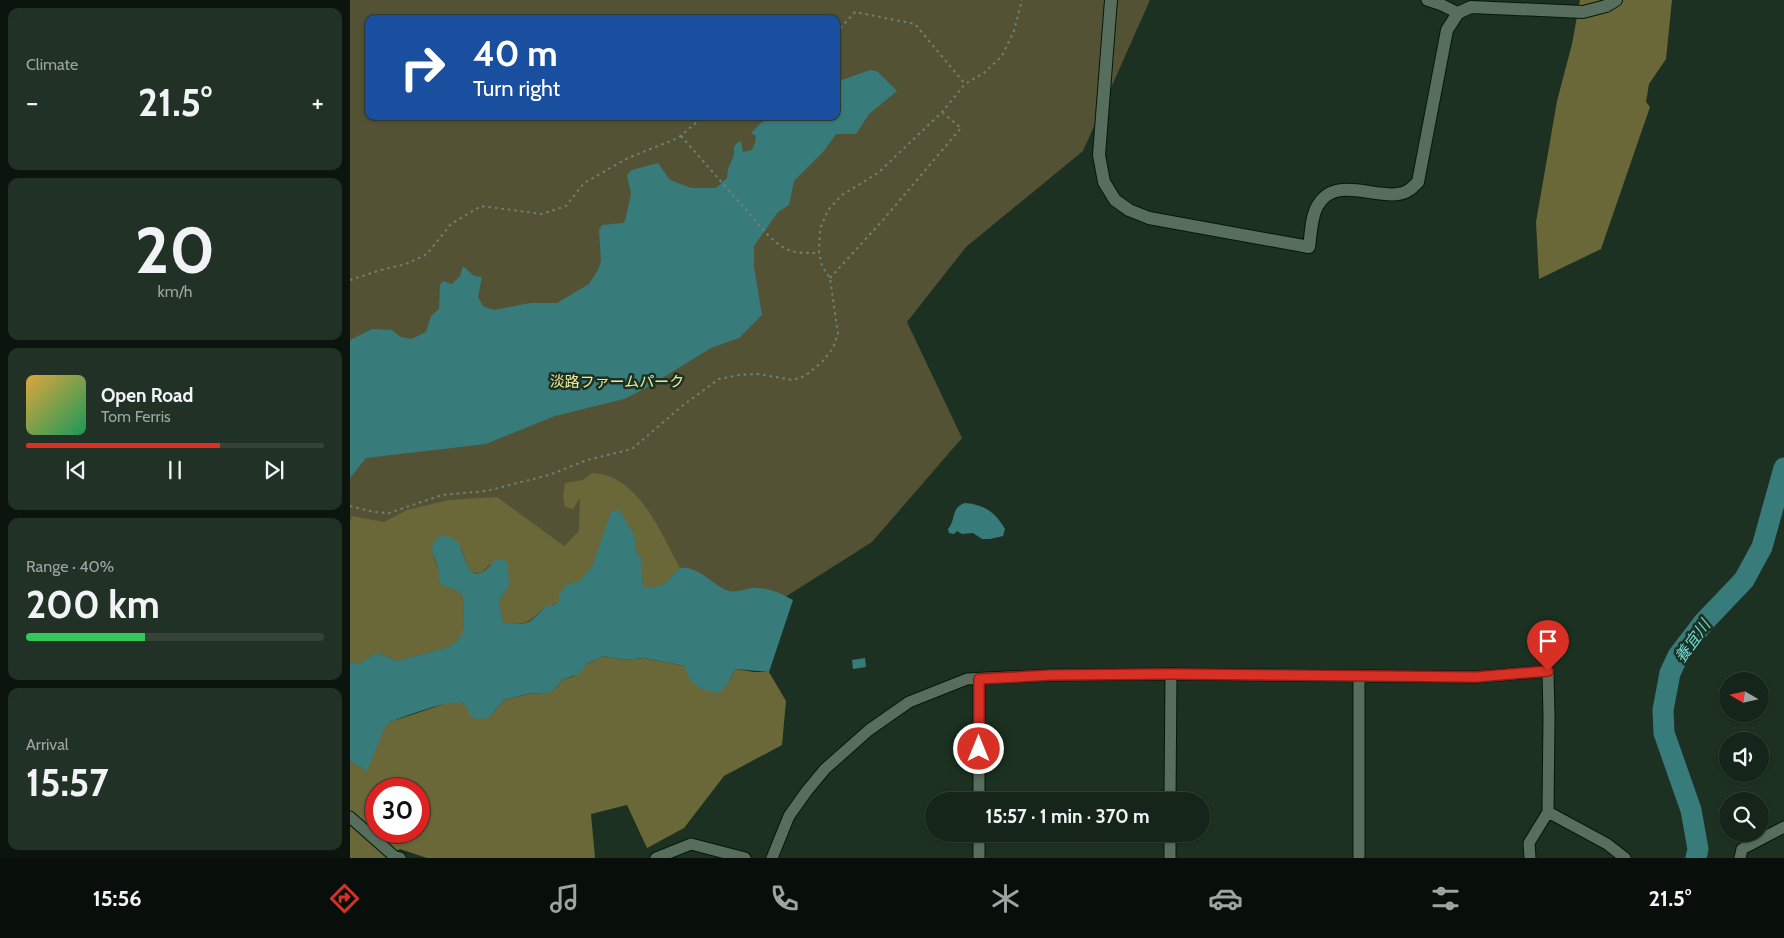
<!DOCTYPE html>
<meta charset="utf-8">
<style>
body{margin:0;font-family:Cabin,"Noto Sans JP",sans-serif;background:#223126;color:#f1f3f6;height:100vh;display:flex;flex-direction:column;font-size:19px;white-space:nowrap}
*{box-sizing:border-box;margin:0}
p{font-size:16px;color:#9da5a2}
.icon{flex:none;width:28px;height:28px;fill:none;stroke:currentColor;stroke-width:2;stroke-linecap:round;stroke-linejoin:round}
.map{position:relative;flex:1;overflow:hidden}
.side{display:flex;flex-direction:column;gap:8px;padding:8px;background:#0c140e;width:350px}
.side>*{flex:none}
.hud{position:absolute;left:15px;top:15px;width:475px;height:105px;border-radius:10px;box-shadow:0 1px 4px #0004,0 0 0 1px #344238;background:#1a4fa0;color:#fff;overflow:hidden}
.needle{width:32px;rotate:279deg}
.fabs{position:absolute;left:1369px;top:672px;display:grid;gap:10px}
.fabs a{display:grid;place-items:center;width:50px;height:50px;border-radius:50%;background:#152519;box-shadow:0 1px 4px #0004,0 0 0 1px #344238;font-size:25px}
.speed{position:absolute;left:15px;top:778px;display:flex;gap:10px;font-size:25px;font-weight:700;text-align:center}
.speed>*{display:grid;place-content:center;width:65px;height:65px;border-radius:50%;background:#152519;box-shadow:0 1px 4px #0004,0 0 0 1px #344238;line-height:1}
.speed .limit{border:8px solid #d22;background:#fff;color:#111}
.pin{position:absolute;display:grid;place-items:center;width:42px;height:42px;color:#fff;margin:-51px -21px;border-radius:50% 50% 50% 0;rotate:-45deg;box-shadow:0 0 5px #0007}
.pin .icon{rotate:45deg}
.me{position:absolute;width:55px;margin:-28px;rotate:0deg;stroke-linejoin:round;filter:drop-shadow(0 0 4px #0008)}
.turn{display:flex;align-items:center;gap:18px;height:105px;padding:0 25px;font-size:22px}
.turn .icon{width:65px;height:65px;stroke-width:2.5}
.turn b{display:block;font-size:35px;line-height:42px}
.big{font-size:38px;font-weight:700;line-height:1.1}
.side .widget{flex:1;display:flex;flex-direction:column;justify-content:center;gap:8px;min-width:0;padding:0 18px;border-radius:10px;background:#223126}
.side .dial{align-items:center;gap:0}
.dial b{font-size:65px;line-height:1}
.song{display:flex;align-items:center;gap:15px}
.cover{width:60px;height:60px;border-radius:8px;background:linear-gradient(135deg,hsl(40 70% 55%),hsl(150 70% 35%))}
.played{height:5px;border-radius:2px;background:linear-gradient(90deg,#d93025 65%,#344238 65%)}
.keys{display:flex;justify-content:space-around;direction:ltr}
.heat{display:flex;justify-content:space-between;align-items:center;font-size:28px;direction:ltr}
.charge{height:8px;border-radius:4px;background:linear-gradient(90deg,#34c759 40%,#344238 0)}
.trip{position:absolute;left:575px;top:792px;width:285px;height:50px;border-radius:25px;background:#152519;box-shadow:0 1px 4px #0004,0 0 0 1px #344238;font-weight:700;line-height:50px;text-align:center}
.tabs{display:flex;height:80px;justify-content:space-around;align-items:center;background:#080f0a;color:#9da5a2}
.tabs .icon{width:35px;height:35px}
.tabs .current{color:#d93025}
.tabs b{font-size:22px;color:#f1f3f6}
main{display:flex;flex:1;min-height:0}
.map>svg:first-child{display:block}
</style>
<main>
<section class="side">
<div class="widget"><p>Climate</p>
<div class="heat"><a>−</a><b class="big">21.5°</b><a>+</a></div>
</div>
<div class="widget dial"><b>20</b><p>km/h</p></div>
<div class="widget">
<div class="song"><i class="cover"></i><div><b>Open Road</b><p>Tom Ferris</p></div></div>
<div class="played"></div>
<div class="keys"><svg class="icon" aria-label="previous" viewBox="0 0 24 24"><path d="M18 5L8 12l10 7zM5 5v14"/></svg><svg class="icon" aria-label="pause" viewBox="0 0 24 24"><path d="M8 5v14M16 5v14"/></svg><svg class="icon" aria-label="next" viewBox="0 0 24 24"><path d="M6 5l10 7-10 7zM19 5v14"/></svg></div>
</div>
<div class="widget"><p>Range · 40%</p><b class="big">200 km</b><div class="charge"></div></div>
<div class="widget"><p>Arrival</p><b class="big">15:57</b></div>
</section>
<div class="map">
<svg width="1434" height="858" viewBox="0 0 1434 858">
<rect width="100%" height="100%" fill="#1c3121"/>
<path fill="#535234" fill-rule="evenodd" d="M0,0H800L733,151L616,247L557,322L612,438L522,542L380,632L0,686ZM19,19H486V116H19Z"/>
<path fill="#6a6838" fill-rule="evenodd" d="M1230,0H1322L1316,59L1299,84L1296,102L1300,107L1251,249L1189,279L1186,222L1207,101L1222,44Z
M242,473C289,475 310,532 330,568C316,583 315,588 293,587L291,559L287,554L284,534L261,512C256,529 252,548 244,564C238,576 218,595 206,603C203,605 199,605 196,607C177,621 181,624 155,624L152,620L149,601L154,594L140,564L131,573L121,572L118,567L111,547L83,555L88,568L90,584L110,592L114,601L113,633L108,640L99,647L48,661C26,654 32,648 10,664L0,662V521L2,516L34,522L57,510L99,500L147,497L214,546L229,531L230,498L223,509L215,507L213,496L215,483L233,480Z
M254,656L274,660L294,658L335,666L379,682L385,669L404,672H419L436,701L432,745L374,776L334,828L297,848L277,805L241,814L245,858H77L50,849L35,858H0V761L16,770L34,728L40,722L100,702H111L139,718L154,700L181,693L190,694L205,689L212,680L224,676L236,664ZM26,789H69V831H26Z"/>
<path fill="#387b7b" d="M520,70L527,71L547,91L519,114L506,134H486L474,151L444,181L439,205L428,212L404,246V267L412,315L389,338L361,348L296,388L274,399L205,416L136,444L16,458L0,478V340L22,329L42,330L51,337L61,339L76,332L81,316L89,309L90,285L93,281L102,284L110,276L113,266L124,276L132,277L128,297L133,306L144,310L180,303H207L239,284L248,270L251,261L249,230L252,225L273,223L275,221L281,194L277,175L282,170L308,163L320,180L341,188H366L377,178L378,169L384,155V147L387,143L391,141L393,152L402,150L405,143L406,136L401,133L410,124L421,116H486V82Z
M615,503C634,504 646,513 655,529L653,536L640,539H632L623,533L612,534L607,531L604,534L599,533L598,529C606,520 601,507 615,503Z
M269,510L284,534L287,554L291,558L293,587C315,588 316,583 330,568C350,566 361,585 379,591C386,593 395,589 402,588C418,587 430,593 443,600L419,672L385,669L379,682L369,693C350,690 339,685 335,666L294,658L274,660L254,656L236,664L231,673L212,680L205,689L197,693L190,694L181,693L154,700L139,718L127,719L121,717C119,712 117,706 113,703C102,698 53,717 40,722L34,729L17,771L0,761V662L10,664C33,647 25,654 48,661L99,647L108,640L113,632L114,601L110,592L90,584C88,578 89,572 88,567C84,553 76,547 90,536C95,536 101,536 105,540C116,547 114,582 133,572C138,569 142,563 148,559L156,561L158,565L159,586L149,601L152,620L155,624H171L180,622L198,605H204L209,601V594L217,584L229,582L243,565L261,512Z
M515,658L516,667L503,669L502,660Z"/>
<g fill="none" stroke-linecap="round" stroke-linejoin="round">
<path stroke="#387b7b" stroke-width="21" d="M1346,858L1348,849L1341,810L1314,733L1313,710L1320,673L1328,656L1354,622L1394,580L1412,547L1434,468"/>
<defs>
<path id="minor" d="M1077,0L1092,5L1108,13
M629,801V679
M820,801L821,674
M0,817L44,856L50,858
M306,858L341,844L395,858
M422,858L439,816L456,792L475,769L519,730L559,702L617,679L703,675L821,674L1126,677L1198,671L1199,717L1198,812
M629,858V834
M820,858V834
M1009,858V676
M1180,858L1179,843L1198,812L1257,844L1275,858
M1390,858L1392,849L1434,827"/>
<path id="tertiary" d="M761,0L749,155L754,182L765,200L779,210L799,218L959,247C961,234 961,216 968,205C985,176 1023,198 1048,194C1057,193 1062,188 1068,182L1097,30L1108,13L1121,7L1233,12L1256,6L1266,0"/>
</defs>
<use href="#minor" stroke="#05180a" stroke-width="13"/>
<use href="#tertiary" stroke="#05180a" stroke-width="14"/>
<path stroke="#718275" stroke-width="2" stroke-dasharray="2.5 4" stroke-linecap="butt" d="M486,33L505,12L565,24L615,84
M331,136L418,235C436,253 444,253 469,253
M480,278L533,220L611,128L593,113
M0,280L31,270L56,264L77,254L101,224L131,206L192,214L216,206L234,183L278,158L328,138L354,116
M0,506L24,512L39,513L92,495L136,491L199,475L237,460L282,449L332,406L369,379L389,375L408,374L443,380L455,376L472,362L483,348L488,334L480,278L472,266L469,253L470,229L478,210L492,195L528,173L592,112L615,84L634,73L652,56L664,31L672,0"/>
<use href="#minor" stroke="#586e5c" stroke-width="11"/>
<use href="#tertiary" stroke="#586e5c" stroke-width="12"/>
</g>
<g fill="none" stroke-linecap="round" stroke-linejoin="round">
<defs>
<path id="route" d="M629,749V679L703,675L821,674L1126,677L1198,671"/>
</defs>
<use href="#route" stroke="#8d1f18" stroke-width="12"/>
<use href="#route" stroke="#d93025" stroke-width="9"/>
</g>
<g text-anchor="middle" stroke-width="5" stroke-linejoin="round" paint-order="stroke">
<g font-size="15" fill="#ede99b" stroke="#1c3121">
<text x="267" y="387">淡路ファームパーク</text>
</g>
<g font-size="16" font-style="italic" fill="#6dd6d6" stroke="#1c3121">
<text transform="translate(1342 641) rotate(-54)" y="6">養宜川</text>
</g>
</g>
</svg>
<div class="fabs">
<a><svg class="needle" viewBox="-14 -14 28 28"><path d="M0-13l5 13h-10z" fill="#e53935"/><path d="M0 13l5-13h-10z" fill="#9da5a2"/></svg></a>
<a><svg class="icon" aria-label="sound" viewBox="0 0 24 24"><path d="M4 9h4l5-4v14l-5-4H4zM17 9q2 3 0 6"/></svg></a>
<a><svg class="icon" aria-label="search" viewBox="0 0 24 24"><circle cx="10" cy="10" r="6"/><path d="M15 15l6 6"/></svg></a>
</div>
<div class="speed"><div class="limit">30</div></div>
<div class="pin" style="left:1198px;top:671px;background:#d93025"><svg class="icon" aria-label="arrive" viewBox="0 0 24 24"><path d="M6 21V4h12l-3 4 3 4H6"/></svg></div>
<svg class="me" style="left:629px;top:749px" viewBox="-20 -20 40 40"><circle r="17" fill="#d93025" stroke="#fff" stroke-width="3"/><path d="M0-11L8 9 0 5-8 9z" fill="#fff"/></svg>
<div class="trip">15:57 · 1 min · 370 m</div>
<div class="hud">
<div class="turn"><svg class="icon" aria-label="right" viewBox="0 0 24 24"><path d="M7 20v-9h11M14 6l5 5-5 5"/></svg><div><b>40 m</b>Turn right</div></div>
</div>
</div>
</main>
<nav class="tabs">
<b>15:56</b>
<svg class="icon current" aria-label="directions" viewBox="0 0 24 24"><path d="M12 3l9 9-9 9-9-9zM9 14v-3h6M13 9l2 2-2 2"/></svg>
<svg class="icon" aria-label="music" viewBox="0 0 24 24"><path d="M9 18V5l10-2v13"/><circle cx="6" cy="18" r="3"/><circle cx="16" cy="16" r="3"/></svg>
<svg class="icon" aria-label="phone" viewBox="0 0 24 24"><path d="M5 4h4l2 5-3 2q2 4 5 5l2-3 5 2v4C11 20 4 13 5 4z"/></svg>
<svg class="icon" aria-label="climate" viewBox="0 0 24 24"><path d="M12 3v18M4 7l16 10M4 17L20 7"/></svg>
<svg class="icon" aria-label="car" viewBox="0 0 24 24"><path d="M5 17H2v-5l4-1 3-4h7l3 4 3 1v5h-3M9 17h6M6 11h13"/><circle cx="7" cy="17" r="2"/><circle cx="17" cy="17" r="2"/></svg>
<svg class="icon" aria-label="filters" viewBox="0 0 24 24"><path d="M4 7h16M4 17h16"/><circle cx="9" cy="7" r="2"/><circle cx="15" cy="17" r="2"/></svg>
<b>21.5°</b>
</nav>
